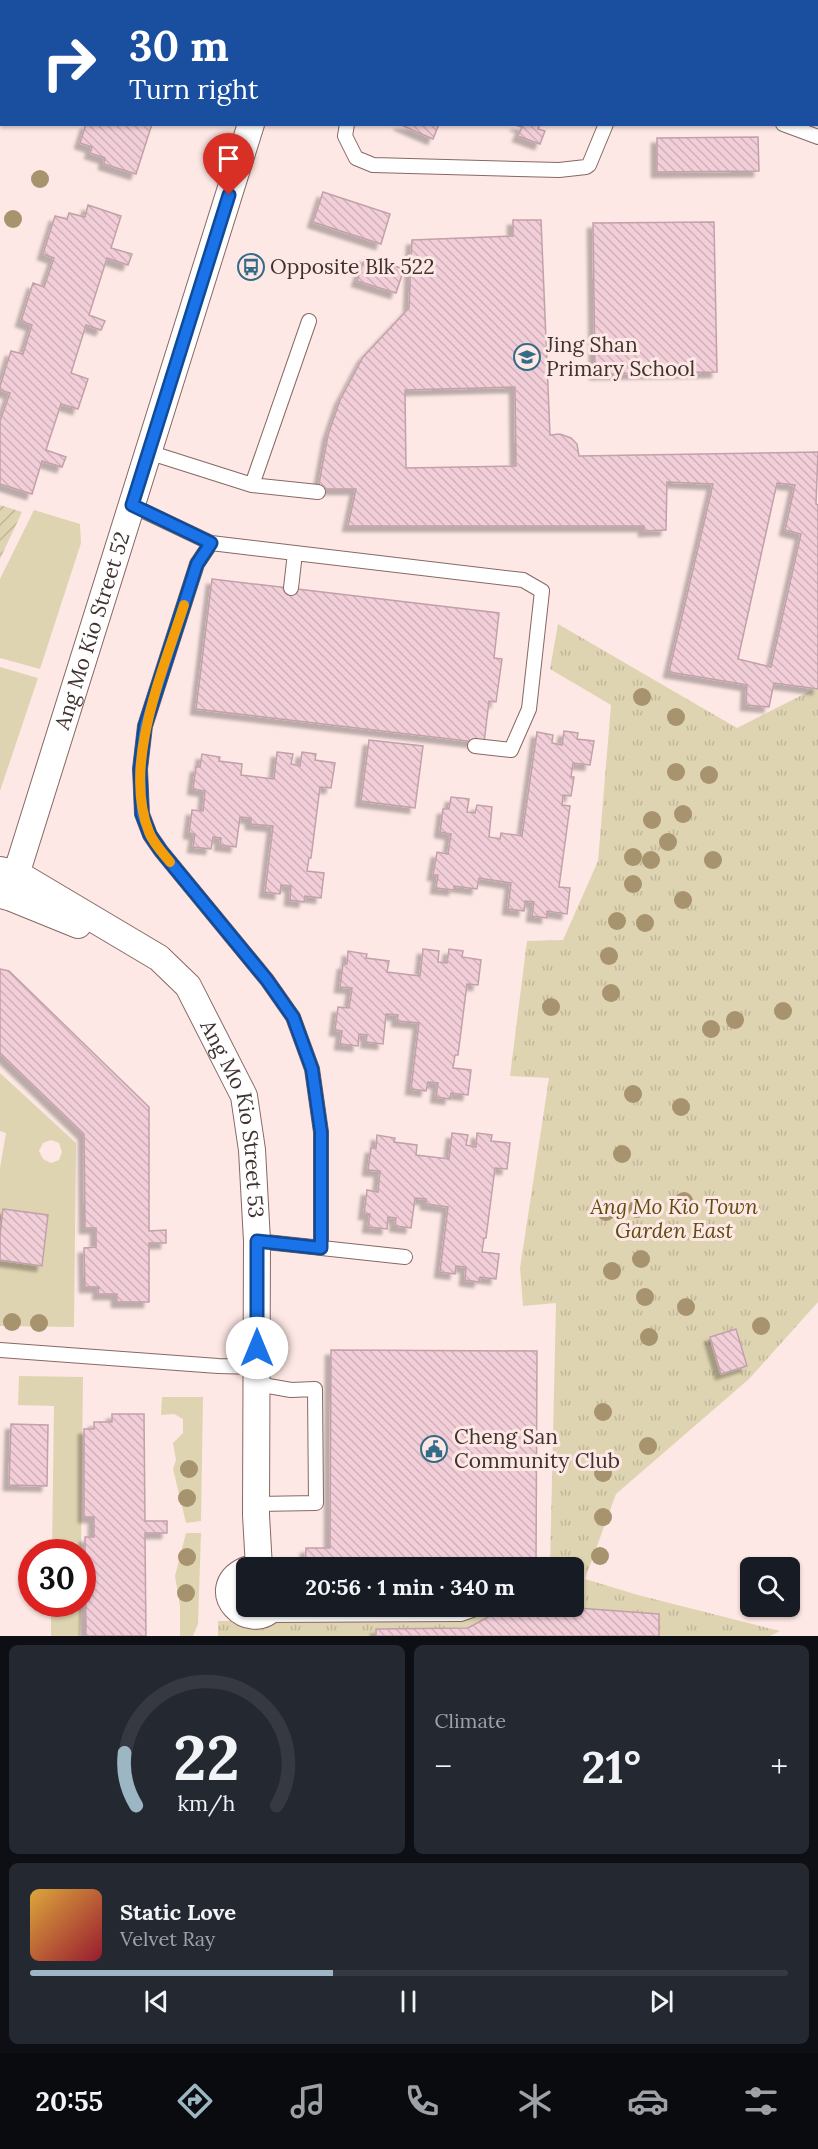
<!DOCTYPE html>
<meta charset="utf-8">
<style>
body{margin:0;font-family:Lora,serif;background:#242831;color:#f1f3f6;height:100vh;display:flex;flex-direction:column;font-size:22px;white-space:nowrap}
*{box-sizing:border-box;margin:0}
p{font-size:20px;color:#9ea1a6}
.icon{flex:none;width:33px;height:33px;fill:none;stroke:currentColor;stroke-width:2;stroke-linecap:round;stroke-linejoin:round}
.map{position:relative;height:1636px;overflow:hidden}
.side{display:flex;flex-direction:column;gap:9px;padding:9px;background:#0d0f14;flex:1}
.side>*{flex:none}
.guide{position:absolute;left:0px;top:0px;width:819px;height:126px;box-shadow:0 2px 4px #0004;background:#1a4fa0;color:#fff;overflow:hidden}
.tools{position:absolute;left:740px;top:1557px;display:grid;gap:12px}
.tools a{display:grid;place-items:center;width:60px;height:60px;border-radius:9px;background:#171b24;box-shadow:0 2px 4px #0004;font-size:30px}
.speed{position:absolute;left:18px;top:1539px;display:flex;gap:12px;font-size:30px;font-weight:700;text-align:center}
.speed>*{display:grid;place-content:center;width:78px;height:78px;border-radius:50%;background:#171b24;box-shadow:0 2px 4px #0004;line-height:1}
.speed .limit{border:9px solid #d22;background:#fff;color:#111}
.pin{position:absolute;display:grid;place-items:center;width:51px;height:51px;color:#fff;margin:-62px -26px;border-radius:50% 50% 50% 0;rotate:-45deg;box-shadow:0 0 6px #0007}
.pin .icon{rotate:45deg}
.me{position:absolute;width:66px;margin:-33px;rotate:0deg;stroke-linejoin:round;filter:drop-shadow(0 0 4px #0008)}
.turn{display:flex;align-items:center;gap:21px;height:126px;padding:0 30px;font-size:27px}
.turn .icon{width:78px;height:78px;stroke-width:2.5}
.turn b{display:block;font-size:42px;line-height:51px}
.big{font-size:45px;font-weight:800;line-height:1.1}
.side .card{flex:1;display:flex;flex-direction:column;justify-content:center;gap:9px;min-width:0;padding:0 21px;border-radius:9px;background:#242831}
.side .dial{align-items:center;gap:0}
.dial svg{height:156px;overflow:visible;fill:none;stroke:#363941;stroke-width:7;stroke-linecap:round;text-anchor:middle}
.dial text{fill:#f1f3f6;stroke:none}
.song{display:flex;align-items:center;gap:18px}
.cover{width:72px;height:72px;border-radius:9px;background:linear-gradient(135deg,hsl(40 70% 55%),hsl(350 70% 35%))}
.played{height:6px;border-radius:3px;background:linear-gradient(90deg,#9cb6c4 40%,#363941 40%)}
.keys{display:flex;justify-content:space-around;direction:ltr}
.heat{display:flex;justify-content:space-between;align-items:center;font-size:33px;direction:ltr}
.side .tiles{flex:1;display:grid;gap:9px;grid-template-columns:1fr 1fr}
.card:last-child{grid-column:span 2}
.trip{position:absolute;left:236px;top:1557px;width:348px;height:60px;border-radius:9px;background:#171b24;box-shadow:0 2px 4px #0004;font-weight:800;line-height:60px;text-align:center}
.menu{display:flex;height:96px;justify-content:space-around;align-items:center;background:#090b0e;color:#9ea1a6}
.menu .icon{width:42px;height:42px}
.menu .current{color:#9cb6c4}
.menu b{font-size:27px;color:#f1f3f6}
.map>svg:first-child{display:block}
</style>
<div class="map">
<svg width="818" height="1636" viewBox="0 0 818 1636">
<defs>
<pattern id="park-tufts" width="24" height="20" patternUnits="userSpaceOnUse" patternTransform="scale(1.5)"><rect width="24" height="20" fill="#dfd4b1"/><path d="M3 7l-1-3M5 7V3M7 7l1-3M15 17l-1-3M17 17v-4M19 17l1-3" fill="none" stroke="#c0b699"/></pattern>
<pattern id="garden-furrows" width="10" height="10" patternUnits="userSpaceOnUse" patternTransform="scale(1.5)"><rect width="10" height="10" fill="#dfd4b1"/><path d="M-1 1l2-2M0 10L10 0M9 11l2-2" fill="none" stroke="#c0b699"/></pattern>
<pattern id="building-back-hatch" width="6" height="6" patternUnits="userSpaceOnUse" patternTransform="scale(1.5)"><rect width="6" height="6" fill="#f1ced8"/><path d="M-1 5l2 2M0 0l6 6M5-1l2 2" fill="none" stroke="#d0b1ba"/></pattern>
<filter id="shadow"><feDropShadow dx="-5.5" dy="5.5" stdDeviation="1.5" flood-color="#0004"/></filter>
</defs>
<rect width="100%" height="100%" fill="#fee8e5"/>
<path fill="#dfd4b1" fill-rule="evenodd" d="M34,510L80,524L81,543L40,669L0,658V579Z
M0,667L38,678L0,791Z
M0,1073L76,1143L74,1327L0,1326V1260L42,1265L48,1215L4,1209L0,1236V1168L6,1133L0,1131ZM51,1140L59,1143L62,1152L59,1160L51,1163L43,1159L39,1151L43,1143Z
M19,1376L83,1377L81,1552H52L54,1406L18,1405Z
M162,1397H203L201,1521L186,1523L173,1469L176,1460L173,1443L183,1433V1419L174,1414L161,1415Z
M186,1533H201L198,1624L193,1636H180V1606L175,1576Z
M51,1604H81L80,1636H51Z"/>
<path fill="url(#park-tufts)" d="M558,624L737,728L818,687V1302L749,1379L616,1494L585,1579L638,1595L780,1631L770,1636H218V1621H375V1607L573,1606V1568L550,1567L556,1303L523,1306L520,1268L549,1078L510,1076L527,941L563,940L598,861L611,705L550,669Z"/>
<path fill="url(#garden-furrows)" d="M0,505L22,512L0,559Z"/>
<path fill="url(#building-back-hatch)" stroke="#c2a1ab" stroke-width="1.5" fill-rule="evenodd" filter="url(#shadow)" d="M127,0H193L126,2Z
M735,0H818V122V2H735Z
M86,124H152L136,174L104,164L105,158L90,153L92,147L80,143Z
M399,124H439L433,139Z
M540,124L538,129L545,131L540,144L518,136L522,127L515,125Z
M758,137L759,171L657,172V138Z
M323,192L390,214L381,244L313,222Z
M88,205L121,216L111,248L132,254L128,265L107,258L89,315L105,321L101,330L86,325L71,373L88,379L78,409L61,404L46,450L66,457L62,467L42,461L32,494L0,484V421L10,393L0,390V386L11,351L23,354L32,325L21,321L33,283L44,287L54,258L43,254L55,216L67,219L69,213L85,217Z
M513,220H541L550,435L560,434L571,438L577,444L579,456L818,452L816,504L818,505V689L774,683L769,707L746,705L747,685L669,672L713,484L667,482L666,530L644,531V526H348L356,489H318L328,435L340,400L363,357L409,308L412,240L513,236ZM515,387L516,466L406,468L405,390ZM777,483L795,485L785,530L801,534L771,667L738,659Z
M714,222L717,372L595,374L593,223Z
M365,257L404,269L396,293L357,281Z
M212,579L499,613L494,658L502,659L496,702L489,701L484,743L196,709Z
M564,731L578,733L577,739L594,741L590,765L573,763L571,777H574L571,796L563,795L562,805L570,806L559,887L570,888L567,914L547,911V918L532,916L534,902L525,901L524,911L508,909L511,883L479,878L477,889L454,886V890L436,888L438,875H433L437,852L448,854L451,834L440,832L443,809H449L451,797L469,799L467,812L475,813L477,805L492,807L489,837L500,839L501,833L522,836L537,732L553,735L552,743L562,745Z
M369,740L423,746L415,808L361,801Z
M277,752L293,754L291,764L300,766L302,752L316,754L315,760L335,763L331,788L320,787L311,858H309L307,871L324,873L321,898L305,896L304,902L290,900L291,886L281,885L280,894L265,892L273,826L251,824V818L240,817L236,847L220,845L221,838L213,837L211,849L193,847L195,834L189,833L192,810L203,811L205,791L193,789L196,767H200L202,754L220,757L219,761L242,764L241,775L274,779Z
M423,949L439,951L438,962L447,963L449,949L463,951L462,957L481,960L478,985L467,984L458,1055H455L453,1068L471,1070L468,1095L451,1093L450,1099L436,1097L438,1083L428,1082L426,1091L411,1089L419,1023L397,1021L398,1015L386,1014L383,1044L366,1042L367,1035L359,1034L358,1046L340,1044L342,1031L335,1030L338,1007L349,1008L352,988L340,987L343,964H347L348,951L367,954L366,958L389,961L387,972L420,976Z
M0,969L9,971L149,1107V1231L166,1230V1243H149V1302H117V1294H98L99,1287H85L84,1248L96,1247V1228H85L84,1134L0,1053Z
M452,1133L468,1135L466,1145L476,1147L477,1133L492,1135L491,1141L510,1143L507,1169L495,1168L486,1238H484L482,1252L499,1254L496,1279L480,1277L479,1282L465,1280L466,1267L456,1266L455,1274L440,1272L448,1207L426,1204V1199L415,1198L411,1228L395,1226L396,1218L388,1217L387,1229L368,1227L370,1214H364L367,1190L378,1192L380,1171L368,1170L371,1148H376L377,1135L395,1138L394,1142L417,1145L416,1155L449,1159Z
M3,1209L48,1215L42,1266L0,1260V1236Z
M736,1329L747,1366L721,1374L710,1337Z
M331,1350L537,1351L536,1568H305L306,1548H330Z
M112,1414H144L145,1521H167V1533H145L146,1636H86L85,1537H94V1517H84V1429H94V1422H112Z
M11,1424L48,1425L47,1486L9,1485Z
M550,1606L659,1614V1636H376V1629L468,1628L492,1615Z"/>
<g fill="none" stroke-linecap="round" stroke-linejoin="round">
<defs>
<path id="lane" d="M445,0V2
M551,0L554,2
M398,2V0
M657,2V0
M711,2V0
M347,124L345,136L356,158L373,165L559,170L586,167L589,165L606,124
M783,124L818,137
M148,452L252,485L318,492
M252,485L309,321
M131,505L211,543L523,580L542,591L529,709L511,750L475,746
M211,543L197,564L145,726L140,769L142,814L150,835L161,851L267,980L293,1017L312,1069L321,1132V1248
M291,588L295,553
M257,1241L405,1257
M0,1350L218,1366L257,1367
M256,1504L316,1503L315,1389L291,1390L257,1384
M573,1587L576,1586
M266,1615L461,1614L484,1606"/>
<g id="street">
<path d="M290,2L291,0"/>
<path id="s1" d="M0,870L16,873L159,958L188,986L244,1096L252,1150L257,1241L256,1515L259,1568"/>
<path d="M0,895L9,897L78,925"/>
<path id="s2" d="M9,897L251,124"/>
<path d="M246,1570C204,1589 250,1636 274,1606"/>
</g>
</defs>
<use href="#lane" stroke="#876863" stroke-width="16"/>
<use href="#street" stroke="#876863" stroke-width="28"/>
<use href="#lane" stroke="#fff" stroke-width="14"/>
<use href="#street" stroke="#fff" stroke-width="26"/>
</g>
<g fill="#a7936e">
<circle cx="40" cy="179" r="9"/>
<circle cx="13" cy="219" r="9"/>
<circle cx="642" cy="697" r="9"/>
<circle cx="676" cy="717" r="9"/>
<circle cx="676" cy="772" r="9"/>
<circle cx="709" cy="775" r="9"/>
<circle cx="683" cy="814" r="9"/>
<circle cx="652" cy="820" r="9"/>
<circle cx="668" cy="842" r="9"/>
<circle cx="633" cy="857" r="9"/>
<circle cx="651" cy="860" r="9"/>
<circle cx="713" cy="860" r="9"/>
<circle cx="633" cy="884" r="9"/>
<circle cx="683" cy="900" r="9"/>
<circle cx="617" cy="921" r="9"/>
<circle cx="645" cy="923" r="9"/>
<circle cx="609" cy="956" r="9"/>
<circle cx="611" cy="993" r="9"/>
<circle cx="551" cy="1007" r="9"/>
<circle cx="783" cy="1011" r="9"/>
<circle cx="735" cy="1020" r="9"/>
<circle cx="711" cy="1029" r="9"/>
<circle cx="633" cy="1094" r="9"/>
<circle cx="681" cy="1107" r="9"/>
<circle cx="622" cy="1154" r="9"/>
<circle cx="684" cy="1201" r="9"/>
<circle cx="637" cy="1209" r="9"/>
<circle cx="606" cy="1212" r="9"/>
<circle cx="641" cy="1259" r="9"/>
<circle cx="612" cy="1271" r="9"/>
<circle cx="645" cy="1297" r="9"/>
<circle cx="686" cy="1307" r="9"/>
<circle cx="12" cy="1322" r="9"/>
<circle cx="39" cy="1323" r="9"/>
<circle cx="761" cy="1326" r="9"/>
<circle cx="649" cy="1337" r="9"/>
<circle cx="603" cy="1412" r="9"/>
<circle cx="648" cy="1446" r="9"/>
<circle cx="189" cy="1469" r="9"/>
<circle cx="603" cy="1473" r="9"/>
<circle cx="187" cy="1498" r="9"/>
<circle cx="603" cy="1517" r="9"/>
<circle cx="600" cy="1556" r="9"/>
<circle cx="187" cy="1557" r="9"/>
<circle cx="186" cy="1593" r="9"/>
</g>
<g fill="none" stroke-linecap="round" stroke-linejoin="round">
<defs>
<path id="route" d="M229,195L132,505L211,543L197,564L145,726L140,769L142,814L150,835L161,851L267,980L293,1017L312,1069L321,1132V1248L257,1241V1348"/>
</defs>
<use href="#route" stroke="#114b97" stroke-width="15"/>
<use href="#route" stroke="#1a73e8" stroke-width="10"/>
<path stroke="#f59e0b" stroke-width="10" d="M170,862C163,853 153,843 149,832C122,765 163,671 184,605"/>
</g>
<defs>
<symbol id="bus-ring" viewBox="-11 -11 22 22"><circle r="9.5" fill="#fee8e5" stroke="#346b86" stroke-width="1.5"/><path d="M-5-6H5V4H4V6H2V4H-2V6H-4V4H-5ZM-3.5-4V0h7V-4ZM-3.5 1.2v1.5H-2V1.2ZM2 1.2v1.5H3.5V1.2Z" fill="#346b86"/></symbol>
<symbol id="school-ring" viewBox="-11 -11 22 22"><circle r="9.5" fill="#fee8e5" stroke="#346b86" stroke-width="1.5"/><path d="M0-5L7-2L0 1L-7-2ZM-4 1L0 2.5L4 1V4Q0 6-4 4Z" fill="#346b86"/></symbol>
<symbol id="civic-ring" viewBox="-11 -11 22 22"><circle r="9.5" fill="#fee8e5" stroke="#346b86" stroke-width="1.5"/><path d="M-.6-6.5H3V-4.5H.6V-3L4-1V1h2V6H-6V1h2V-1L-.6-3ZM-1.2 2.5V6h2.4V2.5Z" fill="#346b86"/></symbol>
</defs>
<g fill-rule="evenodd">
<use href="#bus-ring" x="236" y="252" width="30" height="30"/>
<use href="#school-ring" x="512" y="342" width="30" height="30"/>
<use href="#civic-ring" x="419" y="1434" width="30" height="30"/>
</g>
<g text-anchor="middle" stroke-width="6" stroke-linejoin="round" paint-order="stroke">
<g font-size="21" fill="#3f322f" stroke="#fee8e5" text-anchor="start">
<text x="270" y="274">Opposite Blk 522</text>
<text x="546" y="352">Jing Shan<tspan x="546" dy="24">Primary School</tspan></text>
<text x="454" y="1444">Cheng San<tspan x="454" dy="24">Community Club</tspan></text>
</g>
<g font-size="21" fill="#3f322f" stroke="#fee8e5">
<text dy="7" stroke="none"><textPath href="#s2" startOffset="279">Ang Mo Kio Street 52</textPath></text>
<text dy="7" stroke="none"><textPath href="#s1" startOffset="366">Ang Mo Kio Street 53</textPath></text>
</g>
<g font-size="21" font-style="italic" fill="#5f4d0d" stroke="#fee8e5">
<text x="674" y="1214">Ang Mo Kio Town<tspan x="674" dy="24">Garden East</tspan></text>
</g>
</g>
</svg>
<div class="tools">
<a><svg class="icon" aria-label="search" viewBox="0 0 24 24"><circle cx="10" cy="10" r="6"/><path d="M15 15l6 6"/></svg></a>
</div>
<div class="speed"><div class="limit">30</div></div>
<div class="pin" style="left:229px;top:195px;background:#d93025"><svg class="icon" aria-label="arrive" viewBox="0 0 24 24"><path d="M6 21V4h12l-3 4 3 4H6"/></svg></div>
<svg class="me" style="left:257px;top:1348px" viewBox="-20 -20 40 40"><circle r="19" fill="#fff"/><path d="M0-13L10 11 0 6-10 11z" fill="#1a73e8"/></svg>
<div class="trip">20:56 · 1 min · 340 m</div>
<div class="guide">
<div class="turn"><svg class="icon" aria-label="right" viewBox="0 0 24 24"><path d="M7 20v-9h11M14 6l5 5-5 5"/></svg><div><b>30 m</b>Turn right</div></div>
</div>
</div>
<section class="side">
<div class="tiles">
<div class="card dial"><svg viewBox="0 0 100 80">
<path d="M14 69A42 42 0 1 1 86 69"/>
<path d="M14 69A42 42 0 0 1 8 42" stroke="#9cb6c4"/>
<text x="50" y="56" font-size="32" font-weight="700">22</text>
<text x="50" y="72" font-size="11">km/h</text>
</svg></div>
<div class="card"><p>Climate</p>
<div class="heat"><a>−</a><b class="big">21°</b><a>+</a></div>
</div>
<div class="card">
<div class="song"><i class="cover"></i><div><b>Static Love</b><p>Velvet Ray</p></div></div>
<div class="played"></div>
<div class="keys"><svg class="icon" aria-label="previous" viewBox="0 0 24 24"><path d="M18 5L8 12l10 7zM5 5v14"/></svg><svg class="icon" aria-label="pause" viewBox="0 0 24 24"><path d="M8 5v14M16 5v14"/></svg><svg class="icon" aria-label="next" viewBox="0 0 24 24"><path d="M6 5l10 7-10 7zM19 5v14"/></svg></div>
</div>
</div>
</section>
<nav class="menu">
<b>20:55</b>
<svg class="icon current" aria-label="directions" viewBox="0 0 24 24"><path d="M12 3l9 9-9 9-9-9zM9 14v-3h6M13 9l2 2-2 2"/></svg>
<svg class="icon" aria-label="music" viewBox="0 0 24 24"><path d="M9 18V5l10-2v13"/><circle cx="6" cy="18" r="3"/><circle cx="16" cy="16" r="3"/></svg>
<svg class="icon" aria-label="phone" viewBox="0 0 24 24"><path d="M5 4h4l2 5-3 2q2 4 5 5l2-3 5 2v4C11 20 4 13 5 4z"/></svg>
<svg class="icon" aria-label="climate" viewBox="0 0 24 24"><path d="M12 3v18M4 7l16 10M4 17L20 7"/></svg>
<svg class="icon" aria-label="car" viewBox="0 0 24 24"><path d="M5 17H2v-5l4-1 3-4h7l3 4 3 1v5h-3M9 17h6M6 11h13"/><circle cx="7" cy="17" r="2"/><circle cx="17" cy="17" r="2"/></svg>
<svg class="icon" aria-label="filters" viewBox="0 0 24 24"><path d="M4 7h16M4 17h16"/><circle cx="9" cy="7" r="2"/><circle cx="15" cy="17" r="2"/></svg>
</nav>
